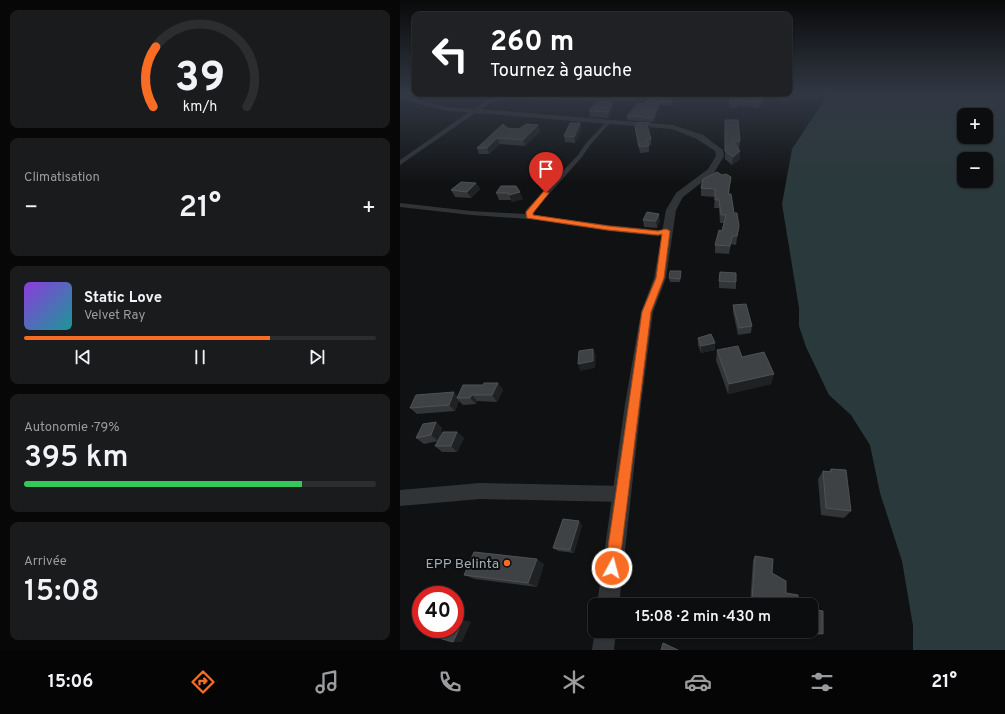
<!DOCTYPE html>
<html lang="fr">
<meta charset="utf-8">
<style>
body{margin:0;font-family:Overpass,sans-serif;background:#1a1b1c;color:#f1f3f6;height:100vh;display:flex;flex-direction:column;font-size:15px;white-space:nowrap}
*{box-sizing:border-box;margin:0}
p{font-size:13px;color:#9a9c9e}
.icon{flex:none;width:22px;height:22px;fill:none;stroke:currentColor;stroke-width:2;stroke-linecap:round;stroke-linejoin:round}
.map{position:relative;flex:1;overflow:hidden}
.side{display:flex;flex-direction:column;gap:10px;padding:10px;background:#070708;width:400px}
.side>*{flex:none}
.top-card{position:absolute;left:12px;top:12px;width:380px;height:84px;border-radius:8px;box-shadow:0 1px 3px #0004,0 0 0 1px #2c2d2e;background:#202124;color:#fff;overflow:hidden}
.tools{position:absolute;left:557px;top:108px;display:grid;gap:8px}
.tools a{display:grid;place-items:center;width:36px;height:36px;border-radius:8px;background:#0c0d0e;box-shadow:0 1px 3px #0004,0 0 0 1px #2c2d2e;font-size:20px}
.speed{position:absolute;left:12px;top:586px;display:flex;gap:8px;font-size:20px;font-weight:700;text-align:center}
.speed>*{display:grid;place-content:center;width:52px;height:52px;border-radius:50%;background:#0c0d0e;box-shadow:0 1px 3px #0004,0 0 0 1px #2c2d2e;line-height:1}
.speed .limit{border:6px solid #d22;background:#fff;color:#111}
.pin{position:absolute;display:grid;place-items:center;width:34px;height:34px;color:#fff;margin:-41px -17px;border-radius:50% 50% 50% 0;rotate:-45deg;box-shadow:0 0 4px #0007}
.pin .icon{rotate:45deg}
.me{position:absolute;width:44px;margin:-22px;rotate:7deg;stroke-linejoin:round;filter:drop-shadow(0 0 3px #0008)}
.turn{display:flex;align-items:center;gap:14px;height:84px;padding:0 12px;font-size:18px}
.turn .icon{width:52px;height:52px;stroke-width:2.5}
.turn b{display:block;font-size:28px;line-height:34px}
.big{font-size:30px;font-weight:600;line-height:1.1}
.side .widget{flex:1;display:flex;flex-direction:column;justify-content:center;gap:6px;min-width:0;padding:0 14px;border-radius:8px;background:#1a1b1c}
.side .dial{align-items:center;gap:0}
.dial svg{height:104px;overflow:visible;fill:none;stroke:#2c2d2e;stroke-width:7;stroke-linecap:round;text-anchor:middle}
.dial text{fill:#f1f3f6;stroke:none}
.song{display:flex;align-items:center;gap:12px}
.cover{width:48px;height:48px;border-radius:6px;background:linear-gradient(135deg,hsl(270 70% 55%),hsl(180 70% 35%))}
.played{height:4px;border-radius:2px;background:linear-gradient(90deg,#f86c23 70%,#2c2d2e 70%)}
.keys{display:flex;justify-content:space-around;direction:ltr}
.heat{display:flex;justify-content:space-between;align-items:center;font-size:22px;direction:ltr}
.charge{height:6px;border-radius:3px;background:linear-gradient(90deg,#34c759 79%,#2c2d2e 0)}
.trip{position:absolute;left:188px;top:598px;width:230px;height:40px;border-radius:8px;background:#0c0d0e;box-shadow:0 1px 3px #0004,0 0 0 1px #2c2d2e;font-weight:600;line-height:40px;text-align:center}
.tabs{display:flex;height:64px;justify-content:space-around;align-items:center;background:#050506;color:#9a9c9e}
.tabs .icon{width:28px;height:28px}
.tabs .current{color:#f86c23}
.tabs b{font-size:18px;color:#f1f3f6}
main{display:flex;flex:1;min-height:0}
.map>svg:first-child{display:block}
</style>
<main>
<section class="side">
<div class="widget dial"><svg viewBox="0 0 100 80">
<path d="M14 69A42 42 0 1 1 86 69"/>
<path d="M14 69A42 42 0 0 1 16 23" stroke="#f86c23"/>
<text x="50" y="56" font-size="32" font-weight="700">39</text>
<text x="50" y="72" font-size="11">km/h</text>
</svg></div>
<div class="widget"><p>Climatisation</p>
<div class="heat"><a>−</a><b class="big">21°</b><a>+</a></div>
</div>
<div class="widget">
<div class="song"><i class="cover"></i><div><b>Static Love</b><p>Velvet Ray</p></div></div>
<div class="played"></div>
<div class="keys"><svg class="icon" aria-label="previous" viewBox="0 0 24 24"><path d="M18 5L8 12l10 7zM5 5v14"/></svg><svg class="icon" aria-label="pause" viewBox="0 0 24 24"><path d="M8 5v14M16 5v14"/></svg><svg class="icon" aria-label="next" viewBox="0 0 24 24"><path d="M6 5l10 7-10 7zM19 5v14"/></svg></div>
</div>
<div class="widget"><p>Autonomie · 79%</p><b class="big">395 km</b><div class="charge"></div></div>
<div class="widget"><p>Arrivée</p><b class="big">15:08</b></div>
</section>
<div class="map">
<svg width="605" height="650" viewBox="0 0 605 650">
<rect width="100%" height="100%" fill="#101112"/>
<path fill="#2a393b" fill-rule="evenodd" d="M429,93H605V650H513V626L502,561L480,493L470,445L451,415L429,395L406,347L399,326V308L382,204L392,149ZM564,115H586V137H564ZM564,159H586V181H564Z"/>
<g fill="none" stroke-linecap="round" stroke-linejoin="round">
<path fill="#313437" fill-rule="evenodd" d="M0,95L47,107L75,109L78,111L0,165V160L69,112L47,111L0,99Z
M208,120L210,121V123L190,145L182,157L133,212L134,215L208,225L258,230L270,229L271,231L270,233L258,236L208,231L130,219L71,215L0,207V203L71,211L125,214L126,210L178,155L186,143Z
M80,483L222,486L227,489L230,494L227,499L222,502L80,499L0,506V490Z"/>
<path fill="#313437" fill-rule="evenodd" d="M255,93H266L236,101L102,99L91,102L81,109L273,125L303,135L323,150L324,156L314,173L283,197L276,210L266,278L253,312L241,404L219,605H197L225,404L241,312L254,278L266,210L276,193L308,169L316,156L315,151L297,139L272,129L75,113L72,111L87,100L102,95L236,97Z
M195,629V631H216L214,650H192Z"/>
</g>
<path fill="#333537" d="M333,93H385L387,96L386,101L366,95L359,108L338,105L337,108L329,107V102Z
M254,94L273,102V105H260L254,122L227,120V116L244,104Z
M212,101L213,109L209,118L190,117L189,111Z
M325,120L340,141L339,149H338L340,151V159L332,165L325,159Z
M180,123L181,129L175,143L165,142L164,136Z
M250,123V129L249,131L251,139V145H249V152L240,153L235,127Z
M138,125L140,131L125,146L100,144L89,154H79L77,148L107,128L119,129Z
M322,175L331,177L329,194L334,213L339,226L338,234L336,245L331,244L329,254L315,253V245L322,231L324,223H320L319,208H314L315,197L301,196V188Z
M76,183L80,189L71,198L55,197L51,190Z
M116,186L123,199L112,202L111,200H99L96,193Z
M243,220L260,221L257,228L244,227Z
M281,275L280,282H270L269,278Z
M319,281L336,282V289L319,288Z
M333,305L352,326L351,333L338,335L333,312Z
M298,338L315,343V350L301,353L298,345Z
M317,350L342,357L374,374L371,384L328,394L316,360Z
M98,383L103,390L97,402L77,401L76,404L63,405L59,401L55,411L17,414L10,408L58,396L83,385Z
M36,422L42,428L39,440L57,432L64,438L57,452H42L35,446L38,441L24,444L16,438Z
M431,469L451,511L444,518L421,515L418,479L423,471H429Z
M182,525L174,553L158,551L153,548Z
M355,556L372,573L386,593L398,605H357L350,604L353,560Z
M144,564L137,587L75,579L64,575Z
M397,631H411L423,634L417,635Z"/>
<path fill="#202123" d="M365,93H367L366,95L359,108L360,103Z
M212,101L213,109L209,118L208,112Z
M260,101V105L254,122L253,118Z
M180,123L181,129L175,143L174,137Z
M250,123V129L248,133L247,126Z
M138,125L140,131L125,146L123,140Z
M97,138L100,144L89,154L87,148Z
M340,151V159L332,165L333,157Z
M76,183L80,189L71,198L67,192Z
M120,192L123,199L112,202L109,195Z
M259,214L260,221L257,228L256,221Z
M339,226L338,234L336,245L337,236Z
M315,343V350L301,353V346Z
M193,349L196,356L195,368L180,371L178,364Z
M374,374L371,384L328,394L329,384Z
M98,383L103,390L97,402L92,395Z
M54,392L59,398H57L59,401L55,411L49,405Z
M72,395L77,401L76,404L70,398Z
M36,422L42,428L38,441L31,435Z
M57,432L64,438L57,452L51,446Z
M179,521L182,525L174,553L170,550Z
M137,559L144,564L137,587L128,583Z
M63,620L71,622L62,642H53Z"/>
<path fill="#3f4245" stroke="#4e5256" d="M258,93H263L273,102L260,101L253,118L227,116L238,103L244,104L254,94Z
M333,93H365L360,103L338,100L337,102H329Z
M377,93H385L387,96Z
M212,101L210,104H212L208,112L189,111L196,102Z
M325,120H338L340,141H333L340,151L333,157L325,151Z
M239,122L250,123L247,126L251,139H247L249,146L239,147L235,127Z
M170,123H180L174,137L164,136Z
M103,124L107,128L119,129L126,124L138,125L123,140L97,138L87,148H77Z
M317,172L322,175L326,174L331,177L328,194H331L334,213H337L339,226L337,236H332L330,246L315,245L319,230L322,231L326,215H321L319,200H315V189L301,188L303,179Z
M61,182L76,183L67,192L51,190Z
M101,186H116L120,192L109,195L108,193H96Z
M247,212L259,214L256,221L243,220Z
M270,271H281L280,279L269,278Z
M320,272L336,273V282L319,281Z
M346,304L352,326L339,328L333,305Z
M311,334L315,343L301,346L298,338Z
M338,346L342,357L364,352L374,374L329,384L317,350Z
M193,349V361L178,364L179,351Z
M84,383H98L92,395H72L70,398H57L63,385H83Z
M54,392L49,405L10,408L16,395Z
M36,422L31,435L16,438L23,424Z
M43,432H57L51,446H35Z
M431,469L446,470L451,511L426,508L423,471L431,472Z
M163,519L179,521L170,550L153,548Z
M74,552L137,559L128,583L64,575Z
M355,556L373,559L372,573L386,581V593L398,595V605H375L352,601Z
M411,609L423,611V634L410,631H411Z
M55,618L63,620L53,642L28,635L31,629H55Z
M263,643L278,650H261Z"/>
<linearGradient id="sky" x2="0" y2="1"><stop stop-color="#09090a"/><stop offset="0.51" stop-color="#313844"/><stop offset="1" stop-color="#313844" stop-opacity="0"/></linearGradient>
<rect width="605" height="184" fill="url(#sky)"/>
<path fill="#f86c23" stroke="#a14617" d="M144,191L149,193L133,213V215L208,226L258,231L266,229L270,231L264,278L251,312L219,568L217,573L212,575L207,573L205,568L242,312L256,278L262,234L258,235L208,230L127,218L126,212Z"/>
<circle fill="#f86c23" stroke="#0b0c0d" stroke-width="1.5" cx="107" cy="563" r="4"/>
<g text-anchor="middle" stroke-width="4" stroke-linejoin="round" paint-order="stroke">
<g font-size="14" fill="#a1acb3" stroke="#0b0c0d" text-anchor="end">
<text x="99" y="568">EPP Belinta</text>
</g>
</g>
</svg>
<div class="tools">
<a>+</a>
<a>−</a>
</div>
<div class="speed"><div class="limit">40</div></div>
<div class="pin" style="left:146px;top:193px;background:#d93025"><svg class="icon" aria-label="arrive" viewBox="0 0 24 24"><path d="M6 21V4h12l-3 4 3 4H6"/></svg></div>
<svg class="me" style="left:212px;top:568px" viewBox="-20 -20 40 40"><circle r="17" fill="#f86c23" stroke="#fff" stroke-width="3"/><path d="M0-11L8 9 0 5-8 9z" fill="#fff"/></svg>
<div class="trip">15:08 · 2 min · 430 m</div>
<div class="top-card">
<div class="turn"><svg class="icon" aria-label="left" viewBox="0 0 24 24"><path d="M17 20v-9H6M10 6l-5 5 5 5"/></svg><div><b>260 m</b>Tournez à gauche</div></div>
</div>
</div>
</main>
<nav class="tabs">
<b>15:06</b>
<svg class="icon current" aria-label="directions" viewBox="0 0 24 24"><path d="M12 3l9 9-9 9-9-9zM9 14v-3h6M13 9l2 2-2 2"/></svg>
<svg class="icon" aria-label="music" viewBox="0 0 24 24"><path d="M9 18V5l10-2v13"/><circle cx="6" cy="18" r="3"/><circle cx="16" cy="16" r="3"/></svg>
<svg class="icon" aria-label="phone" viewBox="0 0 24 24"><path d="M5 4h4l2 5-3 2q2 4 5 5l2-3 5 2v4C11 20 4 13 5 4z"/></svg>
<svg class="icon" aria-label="climate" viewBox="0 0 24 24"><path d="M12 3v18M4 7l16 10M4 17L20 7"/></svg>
<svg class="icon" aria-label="car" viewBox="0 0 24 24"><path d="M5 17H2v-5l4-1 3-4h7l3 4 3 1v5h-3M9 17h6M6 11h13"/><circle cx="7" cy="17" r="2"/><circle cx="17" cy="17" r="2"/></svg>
<svg class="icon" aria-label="filters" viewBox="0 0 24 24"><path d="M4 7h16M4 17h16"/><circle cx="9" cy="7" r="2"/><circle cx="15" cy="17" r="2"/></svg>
<b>21°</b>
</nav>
